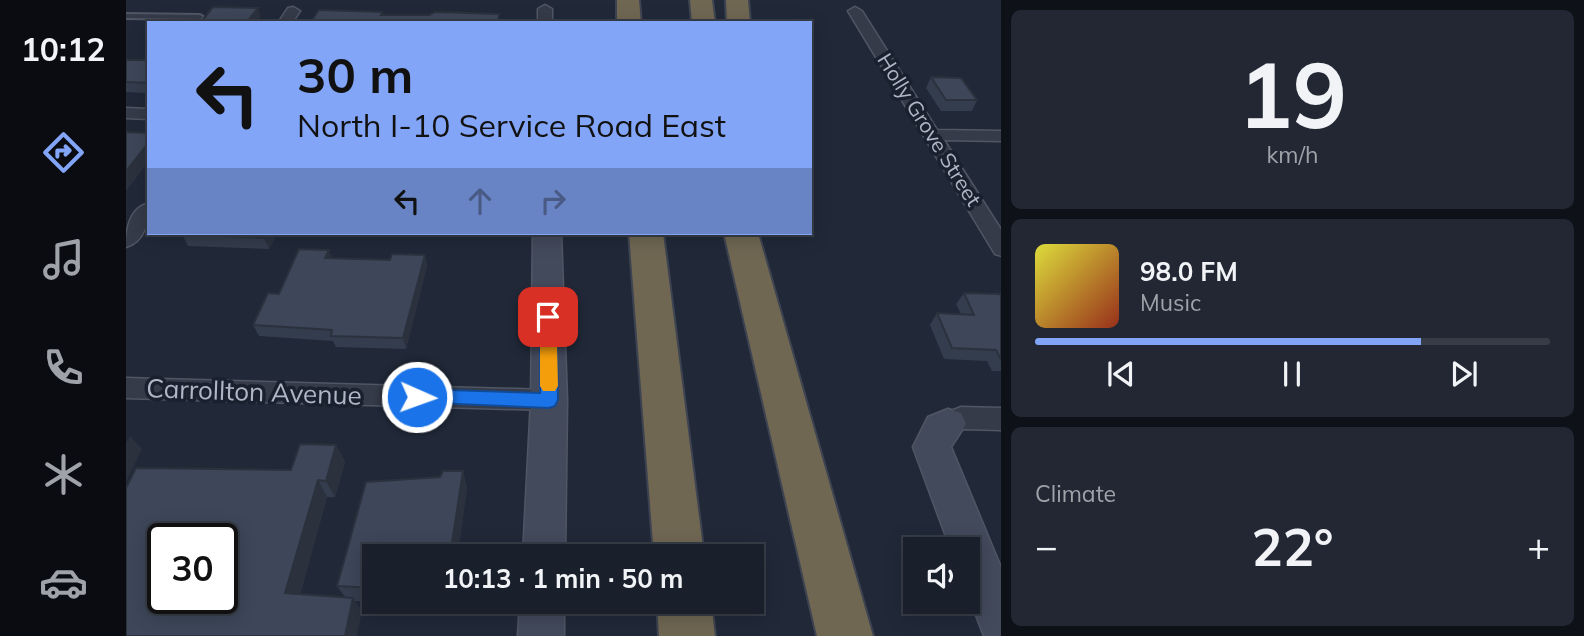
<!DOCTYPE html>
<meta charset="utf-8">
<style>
body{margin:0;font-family:Mulish,sans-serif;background:#222733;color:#f1f3f6;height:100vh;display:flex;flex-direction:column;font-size:26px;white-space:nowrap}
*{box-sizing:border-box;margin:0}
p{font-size:23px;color:#9fa2a9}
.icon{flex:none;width:38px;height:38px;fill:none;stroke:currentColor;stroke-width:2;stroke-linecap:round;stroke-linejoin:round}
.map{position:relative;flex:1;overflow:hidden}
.details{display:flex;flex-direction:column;gap:10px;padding:10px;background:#0e1118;width:583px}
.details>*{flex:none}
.banner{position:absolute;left:21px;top:21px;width:665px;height:214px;border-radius:0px;box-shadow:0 4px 18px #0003,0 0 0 2px #373d47;background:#83a5f7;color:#111;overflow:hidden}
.buttons{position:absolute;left:777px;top:537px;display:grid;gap:14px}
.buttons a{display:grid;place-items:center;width:77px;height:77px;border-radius:0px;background:#191f2b;box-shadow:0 4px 18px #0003,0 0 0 2px #373d47;font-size:35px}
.speed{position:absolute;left:21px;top:523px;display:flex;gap:14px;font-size:35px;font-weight:700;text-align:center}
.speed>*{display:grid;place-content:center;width:91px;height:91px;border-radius:50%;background:#191f2b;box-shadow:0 4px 18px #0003,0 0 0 2px #373d47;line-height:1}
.speed .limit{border:4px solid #111;border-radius:10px;background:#fff;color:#111}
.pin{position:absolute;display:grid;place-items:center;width:60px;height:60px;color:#fff;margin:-30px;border-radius:14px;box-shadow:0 4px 10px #0006}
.me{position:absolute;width:77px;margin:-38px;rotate:92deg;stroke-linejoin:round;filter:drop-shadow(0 0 5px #0008)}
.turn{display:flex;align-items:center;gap:24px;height:147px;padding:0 35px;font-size:32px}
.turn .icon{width:91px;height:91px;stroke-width:2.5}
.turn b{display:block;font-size:49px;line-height:60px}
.lanes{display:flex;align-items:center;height:66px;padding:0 35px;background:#0003;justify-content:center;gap:35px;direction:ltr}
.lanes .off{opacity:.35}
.big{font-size:52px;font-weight:700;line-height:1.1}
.details .tile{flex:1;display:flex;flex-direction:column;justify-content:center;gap:10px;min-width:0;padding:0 24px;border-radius:10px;background:#222733}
.details .dial{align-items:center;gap:0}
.dial b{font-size:91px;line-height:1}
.song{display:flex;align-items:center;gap:21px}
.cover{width:84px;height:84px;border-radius:10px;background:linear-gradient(135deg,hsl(60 70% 55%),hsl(10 70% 35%))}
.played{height:7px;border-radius:4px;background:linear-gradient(90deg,#83a5f7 75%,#373d47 75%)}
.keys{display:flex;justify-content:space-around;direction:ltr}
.heat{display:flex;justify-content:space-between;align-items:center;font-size:38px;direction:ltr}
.trip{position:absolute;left:236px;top:544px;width:402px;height:70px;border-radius:0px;background:#191f2b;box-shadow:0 4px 18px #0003,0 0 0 2px #373d47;font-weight:700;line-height:70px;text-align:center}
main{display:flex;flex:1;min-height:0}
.menu{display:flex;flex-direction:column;width:126px;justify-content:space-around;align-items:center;background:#0a0c11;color:#9fa2a9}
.menu .icon{width:49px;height:49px}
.menu .on{color:#83a5f7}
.menu b{font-size:32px;color:#f1f3f6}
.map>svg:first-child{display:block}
</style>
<main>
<nav class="menu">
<b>10:12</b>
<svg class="icon on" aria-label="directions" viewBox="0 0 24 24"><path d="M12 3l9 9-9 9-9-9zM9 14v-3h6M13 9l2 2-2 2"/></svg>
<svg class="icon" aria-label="music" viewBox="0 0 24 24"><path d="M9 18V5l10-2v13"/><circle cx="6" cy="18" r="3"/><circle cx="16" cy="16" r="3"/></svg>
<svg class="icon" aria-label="phone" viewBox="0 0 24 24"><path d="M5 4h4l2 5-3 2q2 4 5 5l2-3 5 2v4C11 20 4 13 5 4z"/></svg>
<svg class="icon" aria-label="climate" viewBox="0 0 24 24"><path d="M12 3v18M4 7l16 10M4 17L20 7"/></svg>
<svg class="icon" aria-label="car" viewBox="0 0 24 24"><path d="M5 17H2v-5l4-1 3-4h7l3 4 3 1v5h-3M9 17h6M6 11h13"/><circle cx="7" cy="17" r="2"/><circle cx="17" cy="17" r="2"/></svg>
</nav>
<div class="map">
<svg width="876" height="636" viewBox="0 0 876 636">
<rect width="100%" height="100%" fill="#212939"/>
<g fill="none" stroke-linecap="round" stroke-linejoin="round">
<defs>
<path id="lane" d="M0,14L74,15L77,17L74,19L0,18Z"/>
<path id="street" d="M419,5L426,9V23H412V9Z
M167,7L174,11L166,23H152L162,8Z
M729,7L736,11L811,130L876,131V141L818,140L876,231V256L869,254L722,11Z
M0,108L23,109V119L0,118Z
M23,203C23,220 19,242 0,247C0,230 3,208 23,203Z
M0,378L423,390L432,393L436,400L432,407L423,410L0,398Z
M835,407L876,408V430L837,429L822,435L813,432L809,424L813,416Z"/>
<path id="secondary" d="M407,233H435L441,400L439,556H397L405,400Z
M822,409L835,413L840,424L825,447L876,570V636H858L842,594V550H825L787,447L802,417Z
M394,602H438V636H392Z"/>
<path id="highway" d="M491,0H513L515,23H491Z
M564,0H586L589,23H566Z
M600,0H622L624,23H601Z
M503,233H537L578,556H528Z
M598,233H632L747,636H691Z
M531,602H585L589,636H533Z"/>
</defs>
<use href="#lane" stroke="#505664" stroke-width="4"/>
<use href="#street" stroke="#505664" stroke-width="3"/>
<use href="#secondary" stroke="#505664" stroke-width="3"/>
<use href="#highway" stroke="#3d4351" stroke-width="4"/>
<use href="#lane" fill="#353b49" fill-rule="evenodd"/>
<use href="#street" fill="#353b49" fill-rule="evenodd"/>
<use href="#secondary" fill="#434a5c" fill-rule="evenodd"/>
<use href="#highway" fill="#6f6752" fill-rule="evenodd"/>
</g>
<path fill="#343d4d" d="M0,60H23V97L20,93L0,92Z
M805,77L851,100L846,111H815L800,88Z
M152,233L143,249L62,246L56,234Z
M203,250L206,259L264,260L299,255L301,266L280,349L210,347L207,341L133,336L127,325L153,294Z
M838,293L875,297V371H866L861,361L818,359L804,325L811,313L835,314L830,304Z
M210,445L219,462L209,497H201L174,594L219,597L211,586L314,477L337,471L341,489L248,556V602H325V605L229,601L236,611L0,636L165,470Z"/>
<path fill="#2b323e" d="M132,8L135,17L131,23H120Z
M23,142V161L0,191V171Z
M141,233H152L143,249L138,238Z
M203,250L207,261L199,258Z
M299,255L301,266L280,349L277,338Z
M4,436L16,449L0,482V443Z
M210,445L219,462L209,497L200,481Z
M337,471L341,489L332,556H324Z
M192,480L201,497L171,607L159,593Z
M227,598L236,611L231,636H219Z"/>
<path fill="#3d4759" stroke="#2b323e" stroke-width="2" fill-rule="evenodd" d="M87,7L132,8L120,23H74Z
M193,10L256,12L255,15H303L309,12L373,14L372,23H184Z
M0,60H23V83L0,82Z
M805,77L835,78L851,100H820Z
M0,132L23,133V142L0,171Z
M57,233H141L138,238L56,234Z
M173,249L203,250L199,258L264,260L266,254L299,255L277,338L205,336L206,330L127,325L142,293L153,294Z
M838,293L874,294L875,297V359L870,350L826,348L811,313L848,315Z
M174,444L210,445L200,481L192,480L159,593L227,598L219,636H0V488L10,468L165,470ZM37,539H96V598H37Z
M317,471H337L324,556H248V588L211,586L240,482L314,477Z"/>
<path fill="#1a73e8" stroke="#114b97" stroke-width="2" d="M422,311L430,317L432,400L429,406L423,408L285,402L282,397L285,391L291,389L414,393V317Z"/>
<path fill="#f59e0b" d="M423,336L431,342L432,386L429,391H417L414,386V342Z"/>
<g text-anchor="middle" stroke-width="7" stroke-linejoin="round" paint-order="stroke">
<g font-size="21" fill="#b0b6c6" stroke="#1a212e">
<text transform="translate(803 130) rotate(58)" y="7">Holly Grove Street</text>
</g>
<g font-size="26" fill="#b0b6c6" stroke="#1a212e">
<text transform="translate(128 392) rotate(2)" y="9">Carrollton Avenue</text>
</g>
</g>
</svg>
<div class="buttons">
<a><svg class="icon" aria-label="sound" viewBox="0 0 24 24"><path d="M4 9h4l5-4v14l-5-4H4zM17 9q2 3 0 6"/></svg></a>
</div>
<div class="speed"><div class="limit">30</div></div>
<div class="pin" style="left:422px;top:317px;background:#d93025"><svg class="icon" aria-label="arrive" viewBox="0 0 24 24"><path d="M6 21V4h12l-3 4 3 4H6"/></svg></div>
<svg class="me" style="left:291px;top:397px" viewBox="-20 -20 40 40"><circle r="17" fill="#1a73e8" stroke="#fff" stroke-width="3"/><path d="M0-11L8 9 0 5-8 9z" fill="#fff"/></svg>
<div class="trip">10:13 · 1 min · 50 m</div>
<div class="banner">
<div class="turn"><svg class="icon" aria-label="left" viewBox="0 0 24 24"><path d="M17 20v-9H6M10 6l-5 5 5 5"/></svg><div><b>30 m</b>North I-10 Service Road East</div></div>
<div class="lanes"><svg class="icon" aria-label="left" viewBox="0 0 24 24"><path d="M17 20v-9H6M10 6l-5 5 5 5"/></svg><svg class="icon off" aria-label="ahead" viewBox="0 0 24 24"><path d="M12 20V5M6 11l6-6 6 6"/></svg><svg class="icon off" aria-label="right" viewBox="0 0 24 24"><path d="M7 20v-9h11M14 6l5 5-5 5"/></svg></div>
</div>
</div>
<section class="details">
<div class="tile dial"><b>19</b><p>km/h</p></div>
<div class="tile">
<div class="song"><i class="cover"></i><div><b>98.0 FM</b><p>Music</p></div></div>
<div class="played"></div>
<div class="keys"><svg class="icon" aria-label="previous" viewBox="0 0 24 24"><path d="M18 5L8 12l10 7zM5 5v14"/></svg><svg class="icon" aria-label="pause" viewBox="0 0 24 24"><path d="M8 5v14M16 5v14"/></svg><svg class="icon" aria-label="next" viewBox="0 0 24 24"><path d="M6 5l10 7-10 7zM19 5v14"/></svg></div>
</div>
<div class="tile"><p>Climate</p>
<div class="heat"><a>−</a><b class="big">22°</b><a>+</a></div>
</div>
</section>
</main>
